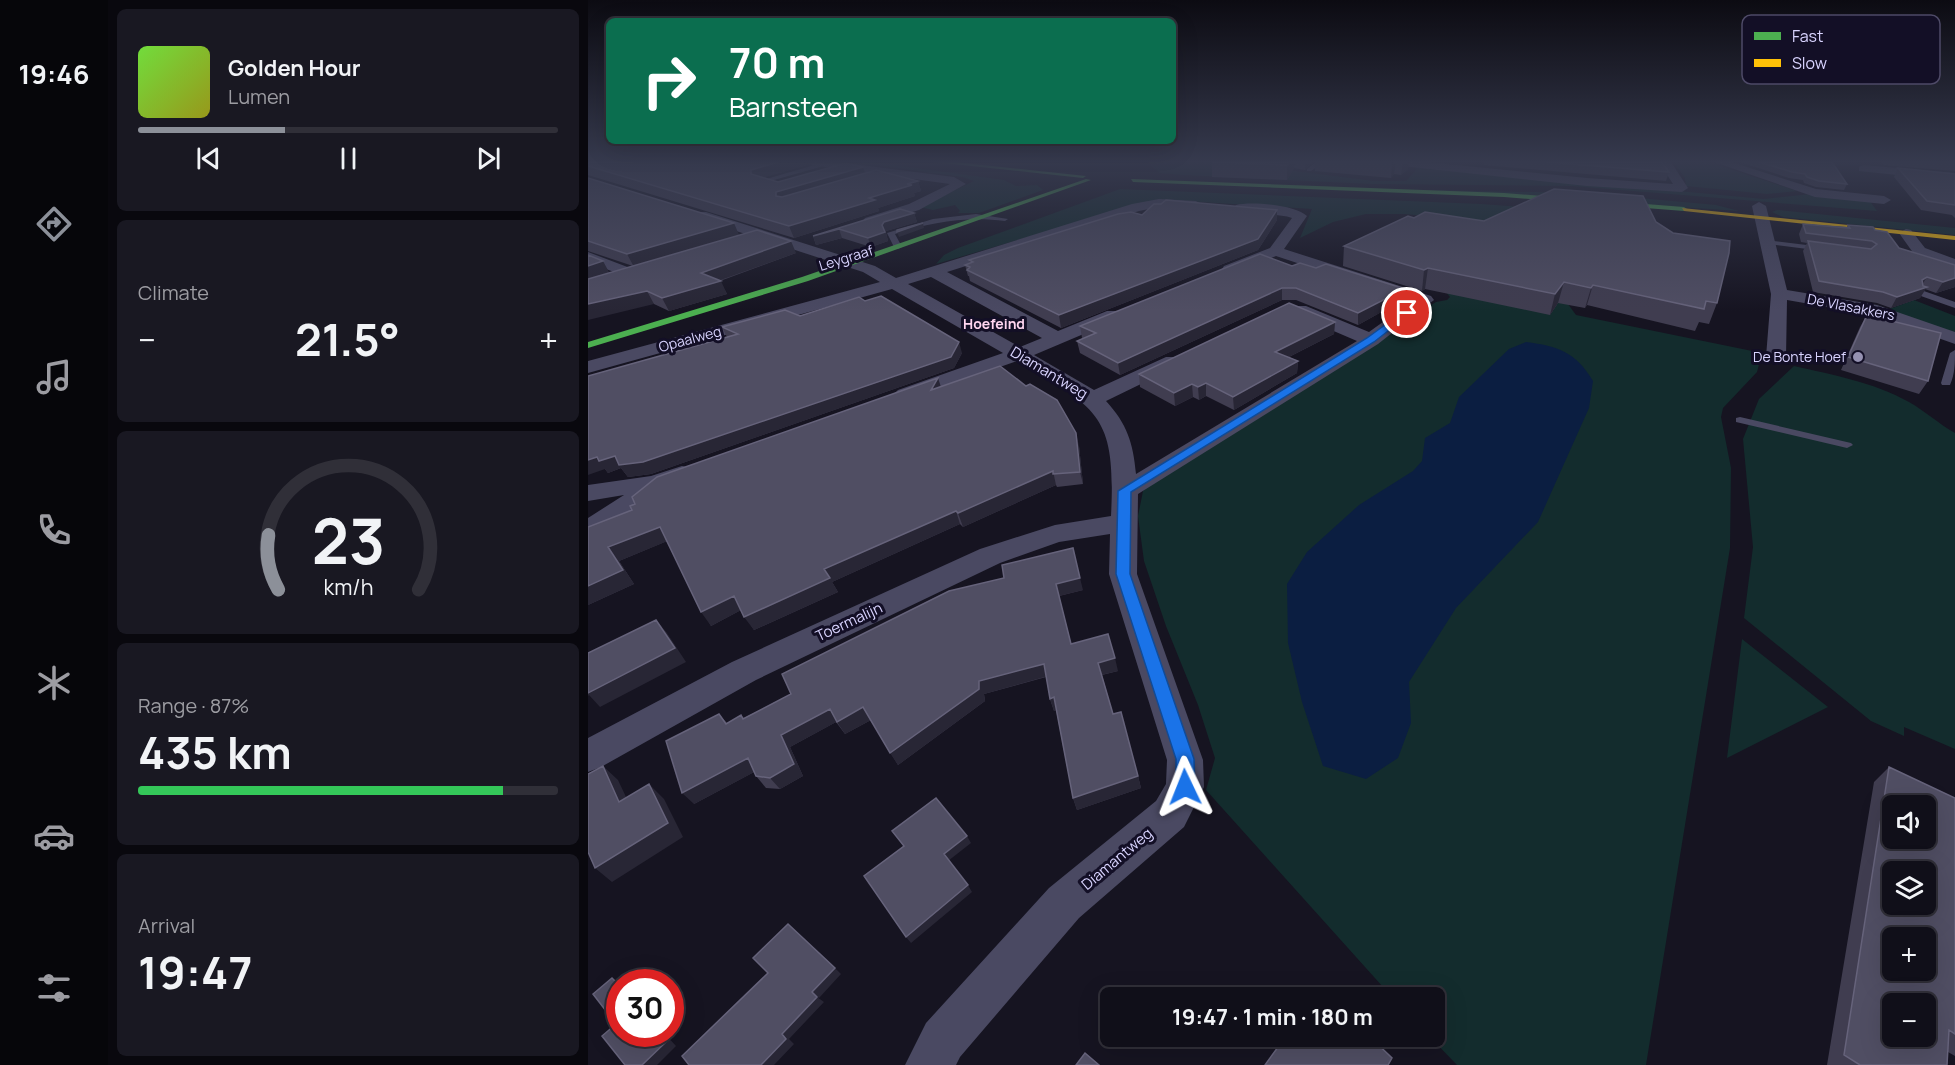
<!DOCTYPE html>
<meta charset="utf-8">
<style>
body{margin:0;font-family:Manrope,sans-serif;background:#191822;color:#f1f3f6;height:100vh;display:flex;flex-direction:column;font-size:22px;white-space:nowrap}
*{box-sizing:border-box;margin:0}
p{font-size:20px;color:#9c9ca2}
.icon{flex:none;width:33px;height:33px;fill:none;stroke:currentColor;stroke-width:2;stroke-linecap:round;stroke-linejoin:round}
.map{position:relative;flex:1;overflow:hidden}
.side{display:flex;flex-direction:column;gap:9px;padding:9px;background:#09080e;width:480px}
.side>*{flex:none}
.hud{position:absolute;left:18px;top:18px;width:570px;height:126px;border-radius:9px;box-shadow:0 6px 24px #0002,0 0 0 2px #302f38;background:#0b6e4f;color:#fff;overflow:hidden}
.buttons{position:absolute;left:1294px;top:795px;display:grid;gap:12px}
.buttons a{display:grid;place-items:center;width:54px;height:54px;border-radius:9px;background:#100f19;box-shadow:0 6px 24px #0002,0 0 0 2px #302f38;font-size:30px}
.speed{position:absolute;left:18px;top:969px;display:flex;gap:12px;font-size:30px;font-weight:700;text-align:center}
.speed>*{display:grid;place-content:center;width:78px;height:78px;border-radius:50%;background:#100f19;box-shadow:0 6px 24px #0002,0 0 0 2px #302f38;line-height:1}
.speed .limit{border:9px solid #d22;background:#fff;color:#111}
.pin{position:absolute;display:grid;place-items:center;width:51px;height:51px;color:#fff;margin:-26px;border:3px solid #fff;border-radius:50%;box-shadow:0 2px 6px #0007}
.me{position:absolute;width:66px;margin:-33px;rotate:358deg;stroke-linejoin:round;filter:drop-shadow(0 0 4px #0008)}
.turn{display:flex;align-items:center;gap:21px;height:126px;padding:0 24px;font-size:27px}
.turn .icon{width:78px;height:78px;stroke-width:2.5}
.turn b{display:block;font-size:42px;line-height:51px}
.big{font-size:45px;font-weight:700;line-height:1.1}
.side .card{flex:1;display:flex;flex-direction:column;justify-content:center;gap:9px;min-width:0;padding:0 21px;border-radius:9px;background:#191822}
.side .dial{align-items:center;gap:0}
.dial svg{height:156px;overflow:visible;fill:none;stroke:#302f38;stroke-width:7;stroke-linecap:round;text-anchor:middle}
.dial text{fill:#f1f3f6;stroke:none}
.song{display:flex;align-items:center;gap:18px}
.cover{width:72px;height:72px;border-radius:9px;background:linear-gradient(135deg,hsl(100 70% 55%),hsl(60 70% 35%))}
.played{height:6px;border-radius:3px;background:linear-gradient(90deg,#8c9099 35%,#302f38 35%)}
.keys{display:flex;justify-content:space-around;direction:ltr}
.heat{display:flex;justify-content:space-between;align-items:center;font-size:33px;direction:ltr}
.charge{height:9px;border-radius:4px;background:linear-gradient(90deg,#34c759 87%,#302f38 0)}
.trip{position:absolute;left:512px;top:987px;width:345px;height:60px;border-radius:9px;background:#100f19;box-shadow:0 6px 24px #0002,0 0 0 2px #302f38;font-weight:700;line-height:60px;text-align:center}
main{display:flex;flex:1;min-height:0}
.tab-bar{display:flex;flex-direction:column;width:108px;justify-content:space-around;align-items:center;background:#06060a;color:#9c9ca2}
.tab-bar .icon{width:42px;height:42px}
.tab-bar .current{color:#8c9099}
.tab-bar b{font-size:27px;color:#f1f3f6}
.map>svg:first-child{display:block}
</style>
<main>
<nav class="tab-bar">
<b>19:46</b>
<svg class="icon current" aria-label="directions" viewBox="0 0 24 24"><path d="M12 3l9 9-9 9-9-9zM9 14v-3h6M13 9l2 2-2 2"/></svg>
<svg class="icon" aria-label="music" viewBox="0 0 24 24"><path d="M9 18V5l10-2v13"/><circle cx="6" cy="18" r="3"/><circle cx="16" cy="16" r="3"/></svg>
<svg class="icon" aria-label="phone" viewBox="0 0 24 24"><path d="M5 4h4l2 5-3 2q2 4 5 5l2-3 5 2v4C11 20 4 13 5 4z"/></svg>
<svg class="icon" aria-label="climate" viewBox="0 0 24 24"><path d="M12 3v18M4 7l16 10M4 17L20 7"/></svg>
<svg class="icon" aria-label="car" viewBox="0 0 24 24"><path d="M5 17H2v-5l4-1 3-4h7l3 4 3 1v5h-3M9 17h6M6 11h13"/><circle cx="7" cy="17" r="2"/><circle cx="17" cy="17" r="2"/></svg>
<svg class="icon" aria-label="filters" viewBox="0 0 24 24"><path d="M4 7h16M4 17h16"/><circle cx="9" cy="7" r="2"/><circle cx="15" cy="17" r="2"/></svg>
</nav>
<section class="side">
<div class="card">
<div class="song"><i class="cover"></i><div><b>Golden Hour</b><p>Lumen</p></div></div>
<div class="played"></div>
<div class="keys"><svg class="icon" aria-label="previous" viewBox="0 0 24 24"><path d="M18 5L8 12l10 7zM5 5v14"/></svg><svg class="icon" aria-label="pause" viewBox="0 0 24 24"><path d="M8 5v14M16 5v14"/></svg><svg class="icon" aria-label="next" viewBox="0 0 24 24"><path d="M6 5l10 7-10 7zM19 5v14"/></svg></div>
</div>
<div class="card"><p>Climate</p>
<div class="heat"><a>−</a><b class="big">21.5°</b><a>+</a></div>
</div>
<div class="card dial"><svg viewBox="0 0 100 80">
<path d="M14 69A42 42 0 1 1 86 69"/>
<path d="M14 69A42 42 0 0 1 9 41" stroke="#8c9099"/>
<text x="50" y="56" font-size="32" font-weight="700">23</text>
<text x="50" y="72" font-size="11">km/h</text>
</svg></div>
<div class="card"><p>Range · 87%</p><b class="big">435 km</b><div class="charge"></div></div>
<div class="card"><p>Arrival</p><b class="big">19:47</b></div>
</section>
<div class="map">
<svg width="1367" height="1065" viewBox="0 0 1367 1065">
<rect width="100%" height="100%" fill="#161421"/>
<path fill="#132c2d" d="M266,162H284L416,180L428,186L449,185L455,190L391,213H370L372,211L367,205L345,210L332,207L386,181L374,177Z
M562,162H635L786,181H818L831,167L1176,199L1223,194L1281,200L1289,211L984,186L784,184L595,175L572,173L562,165Z
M1086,162H1120L1209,191L1179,194L1098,186L1097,178Z
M532,189L893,204L961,209L959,228L817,214H778L745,222L712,238L724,209L582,200L556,203L348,264L356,255L370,248Z
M840,190L996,193L1128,205L1151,211Z
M1189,210L1367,228V235L1195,217L1184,212Z
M858,292L977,300L988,315L1174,353L1169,372L1135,408L1133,417L1143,468L1142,548L1058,1065H869L842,1037L846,1036V998L804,997L618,790L627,758L610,705L578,626L556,561L550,516L555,491L572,475L848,302L859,300L862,297Z
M1326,300L1367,316V336L1299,310Z
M1206,366C1245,375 1285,382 1321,402C1337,411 1351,424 1367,433V749L1316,727V736L1283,721L1156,618L1165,547L1155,439L1171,399Z
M1154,639L1240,707L1139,758Z"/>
<path fill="#0b1e41" d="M938,342C970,346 988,352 1005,381L1001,408L950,522L868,608L821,682L823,723L810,758L778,779L735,766L714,702L700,643L699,584L719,552L771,505L825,471L834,461L837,438L862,423L871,397L921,349Z"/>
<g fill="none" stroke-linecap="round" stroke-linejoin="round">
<path fill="#4a4962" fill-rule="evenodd" d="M237,162L239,165L179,182V184L168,182Z
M728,162H735L723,171H719V169Z
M388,214L420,219L417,221C379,216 344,222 307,234L314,247L310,249L306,247L299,233L345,219Z
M1177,240L1235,247L1239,249L1235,251L1180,244H1177Z
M1333,290L1367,302V308L1330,295V291Z
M1367,350C1367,363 1367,374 1362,385H1354L1353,383L1362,353Z
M1152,417L1263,443L1265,445L1259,448L1148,422V418Z"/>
<path fill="#4a4962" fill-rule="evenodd" d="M218,162H249L366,177L378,184L331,210L282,225L277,224L275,221L277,218L321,204L362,184L224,165Z
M799,162H838L999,178L1085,184L1071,162H1083L1100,188L1094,192L999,186L805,165Z
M1126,162H1143L1228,189L1296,196L1303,200L1296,204L1227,197Z
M1275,165L1367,173V181L1271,171V167Z
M571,199L608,201L615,205L608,209L571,207L551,211L359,272L470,331L519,311H531L534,315L531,319L446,355L506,390L578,357H592L595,361L592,365L518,401C539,424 545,442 548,474L769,341L706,314L703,310L706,306H718L781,332L824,301L688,256L648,272H636L634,269L636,266L682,248L704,218C688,212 657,218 646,208L648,205C663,201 708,205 719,216L696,249L843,296L846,300L790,344L550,494L549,574L615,760L616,787L596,827L491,918L372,1057L368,1065H317L338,1023L461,888L568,801L578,784L579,760L521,574L522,534L471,542L412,563L168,680L13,767L0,772V738L144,662L392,549L467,525L523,516C528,416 512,409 429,361L324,398L317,400L310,398L306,394L310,390L415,353L304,289L0,373V361L292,282L275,272L108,218L106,215L108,212H118L287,266L308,278L544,204ZM343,277L454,338L432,347L320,284Z
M1171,202L1178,206L1199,290L1289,305L1367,332V344L1285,315L1199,300L1198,357L1195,361H1181L1178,357L1183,294L1164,206Z
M1318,229L1323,230L1337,248L1367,259V269L1326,254L1311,233Z
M0,252L50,271L52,274L44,279L0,262Z
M94,466L103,468L106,473L103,478L77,488L42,517L10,536L0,539V518L36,495L0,501V485L63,476Z"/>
<path fill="#4caf50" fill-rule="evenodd" d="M346,162H366L498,176L495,178Z
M498,179L503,180L220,281L0,348V342L214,277Z
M543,179L916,193L1096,207L1099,209L1096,211L916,197L545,182Z"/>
<path fill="#ffc107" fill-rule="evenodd" d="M1094,208L1367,236V240L1096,211Z"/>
</g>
<path fill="#403d50" d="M0,162H218L219,165L176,177L190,182L275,167L277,173L330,181L333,191L326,193L327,196L290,208L291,211L206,238L0,175Z
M624,162H725L717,170L706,168L699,180L624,177Z
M727,162H821L820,169L813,175L806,174L803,178L727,171Z
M896,162H1074L1081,172L1078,181L896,165Z
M1152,162H1244L1259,184L1256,190L1228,187L1216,183L1215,180L1201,178Z
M1293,162H1367V171L1295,165Z
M1310,168L1367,174V218L1364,215L1333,210L1306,177Z
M0,178L151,235L115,246L208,253L132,281L139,294L81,311L66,304L22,273L45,266L0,251Z
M312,209L326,213L329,222L298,231V233L300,241L283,247L254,238L228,245L225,236Z
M554,215L689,220L670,250L473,328L382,281L381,276H380L377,265L382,263L381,260Z
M826,218L896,221L1129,303L1121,324L1111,322L1107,331L999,305L997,308L970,303L962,315L837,289L834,291L755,266L756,246Z
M1215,224L1259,227L1260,225L1287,230L1311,248L1367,265V287L1348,293L1337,289L1332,298L1303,308L1289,303L1225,292L1215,251L1219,243L1213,242L1211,234Z
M704,266L815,300L770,325L708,300H694L532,375L492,353L489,341L495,338H494L492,326Z
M1279,315L1340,381L1331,394L1253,370L1272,327Z
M212,316L374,353L366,368L63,474L40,477L33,468L20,473L17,469L139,337L134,327Z
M747,322L746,334L701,357L710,361L709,373L646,410L618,396L611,400L605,397L587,406L552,387L551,374Z
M353,387L491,446L495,484L469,487L468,485L375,527L372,524L244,582L250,592L166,630L153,610L123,626L79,541L31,561L46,584L0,605L44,510Z
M495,590L471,596L483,644L530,671L514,675L525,714L550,776L553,788L489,810L485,798L468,710L466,711L462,699L458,677L396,694L397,701L310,765L283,720L257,734L248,722L202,747L215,776L192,789L178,788L168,776L166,772L106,804L131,714L139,723L153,715L156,718L203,694L361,591Z
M1301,767L1367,798V1056L1360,1052L1359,1065H1239L1286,782Z"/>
<path fill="#282635" d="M190,162H218L219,165L167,180L163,174V170Z
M701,162H707L706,168L699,180V165Z
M717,162H725L717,170Z
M804,162H808L806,174L803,178Z
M815,162H821L820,169L813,175Z
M275,167L278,177L192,203L188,196V192Z
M330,181L333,191L326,193L327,196L290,208L291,211L206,238L201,226Z
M689,210V220L670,250L473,328L471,315Z
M326,213L329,222L298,231V233L300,241L283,247L280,238L294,225L296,222Z
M146,223L151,235L46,267L39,254Z
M335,223L336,228L311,237L309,232Z
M251,229L254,238L228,245L225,236Z
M203,241L208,253L127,282L133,281L139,294L81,311L74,298L113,273Z
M15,261L22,274L0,281V266Z
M840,268L837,289L834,291L836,270Z
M1339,277L1332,288L1339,287L1332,298L1303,308L1309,297Z
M1367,278V287L1348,293L1355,282Z
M976,282L970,303L962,315L967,294Z
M1005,285L999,305L997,308L1003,288Z
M694,288V300L532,375L530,363Z
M817,289L815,300L770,325V313Z
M59,291L66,304L0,320V304Z
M747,322L746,334L687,364V352Z
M371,342L374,353L366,368L63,474L40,477L33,468L20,473L17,469L0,475V460Z
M710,361L709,373L646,410L645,397Z
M350,378L354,390H343Z
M618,383V396L611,400L610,387Z
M604,384L605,397L587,406L586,393Z
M488,433L491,446L495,484L492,472Z
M465,471L468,485L375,527L370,513Z
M368,511L372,524L244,582L250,592L166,630L156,617L236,569Z
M72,527L82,540L31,561L46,584L0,605V586L20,547Z
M492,578L495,590L471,596L468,584Z
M146,596L155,609L123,626L113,612Z
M68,620L79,633L98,662L12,707L1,695L0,696V687Z
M527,658L530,671L513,675L510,663Z
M456,664L460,676L396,694L397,701L310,765L302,753L391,681Z
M466,697L470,710L466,711L462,699Z
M275,707L283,720L257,734L249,722Z
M242,709L250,721L202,747L215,776L192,789L182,778L193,735Z
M160,758L170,770L106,804L94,793Z
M15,766L30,780L47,816L31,802Z
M550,776L553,788L489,810L485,798Z
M61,784L76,799L95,837L24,882L7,868Z
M379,836L383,843L360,861L356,854Z
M380,885L384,892L323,943L318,937Z
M247,968L253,974L231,998L224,992Z
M229,997L236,1002L201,1039L206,1044L186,1065H173L194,1034Z
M73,1034H77L88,1046L69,1065H54Z"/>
<path fill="#504e63" stroke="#66637b" stroke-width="1.5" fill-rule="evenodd" d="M0,162H190L163,170V174L190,182L258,163L275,167L188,192V196L194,197L288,170L330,181L319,184L324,185L281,198L287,200L201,226L0,166Z
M624,162H701L699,165Z
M958,162H1074L1081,172Z
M1171,162H1244L1259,184L1231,181L1219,177L1217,174L1204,172Z
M1310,168L1367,174V205L1339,201Z
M0,178L146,223L39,254L0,241Z
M966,189L1055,196L1068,222L1085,233L1142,241L1141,253L1129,303L1118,301L1116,309L1005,285L1003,288L976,282L967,294L840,268L836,270L756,246L820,216L826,218L837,212L896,221Z
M578,200L689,210L670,239L471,315L379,270L382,267L377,265L385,262L381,260L530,214L543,212L554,215L566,204H573Z
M312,209L326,213L296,222L294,225L297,232L280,238L251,229L225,236Z
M335,223L309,232V230L320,227Z
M1215,224L1262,228L1260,225L1285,227L1287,230L1299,232L1311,248L1367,265V278L1355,282L1339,277L1334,280L1335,286L1339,287L1309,297L1295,292L1231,281L1220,241L1283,249L1289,244L1284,241L1218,233Z
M169,230L203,241L113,273L133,281L74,298L59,291L0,304V279Z
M672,254L704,266L712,263L728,268L738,264L817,289L770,313L708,288H694L530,363L489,341L508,333L492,326Z
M0,255L15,261L0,266Z
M293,296L371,342L363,357L55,462L31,465L27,456L11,461L9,457L0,460V376L150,334L134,327L197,310L212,316L271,297L277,301Z
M701,303L747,322L687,352L710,361L645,397L618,383L610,387L604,384L586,393L551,374Z
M1279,315L1353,333L1340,381L1260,357Z
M412,366L438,386L442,384L469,400L488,433L492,472L465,474V471L370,513L368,511L236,569L242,578L156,617L146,596L113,612L72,527L20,547L35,570L0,586V527L44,510L42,506L47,504L44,497L69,477L350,378L343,390Z
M485,548L492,578L468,584L483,644L520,634L527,658L510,663L525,714L533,712L550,776L485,798L466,697L462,699L456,664L391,681V689L302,753L275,707L249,722L242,709L193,735L206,764L182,778L168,776L160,758L94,793L78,741L131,714L138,724L153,715L155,719L203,694L194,674L361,591L416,578L414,565Z
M68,620L87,648L0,693V653Z
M15,766L31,802L61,784L80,823L7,868L0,852V774Z
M1301,767L1367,798V1034L1361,1030L1359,1065H1272L1256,1055ZM1305,806H1338V838H1305ZM1305,872H1338V904H1305ZM1305,938H1338V970H1305ZM1305,1004H1338V1036H1305Z
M348,798L379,836L356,854L380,885L318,937L276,876L316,846L304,831Z
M200,924L247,968L224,992L229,997L194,1034L198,1039L173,1065H101L94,1056L180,973L165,958Z
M24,978L32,986V1034H73L79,1041L54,1065H37L14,1036L28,1024L5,994Z
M732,990L740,998H726Z
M698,1036H781L804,1058L800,1065H677Z
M497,1053L511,1065H488Z"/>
<linearGradient id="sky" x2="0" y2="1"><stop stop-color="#0c0b12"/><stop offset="0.52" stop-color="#363a4e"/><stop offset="1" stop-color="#363a4e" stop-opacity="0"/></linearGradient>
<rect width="1367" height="311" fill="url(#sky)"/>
<path fill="#1a73e8" stroke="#114b97" stroke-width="1.5" d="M816,311L823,313L786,342L543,492L542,574L606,759L607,787L604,794L597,796L590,794L588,787V759L528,574L530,491L779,338Z"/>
<circle fill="#9591b1" stroke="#130f26" stroke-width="2" cx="1270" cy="357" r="6"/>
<g text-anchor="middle" stroke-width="6" stroke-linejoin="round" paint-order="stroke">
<g font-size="14" fill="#d9d4ff" stroke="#130f26">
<text transform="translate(258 258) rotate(-17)" y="5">Leygraaf</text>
<text transform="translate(1263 307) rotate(11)" y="5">De Vlasakkers</text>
<text transform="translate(102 339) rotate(-15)" y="5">Opaalweg</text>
</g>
<g font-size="14" font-weight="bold" fill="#ffd6f0" stroke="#130f26">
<text x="406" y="329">Hoefeind</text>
</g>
<g font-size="14" fill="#d9d4ff" stroke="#130f26" text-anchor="end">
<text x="1258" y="362">De Bonte Hoef</text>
</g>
<g font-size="15" fill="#d9d4ff" stroke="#130f26">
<text transform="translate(461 373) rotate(31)" y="5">Diamantweg</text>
<text transform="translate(261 622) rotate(-25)" y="5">Toermalijn</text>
<text transform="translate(529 859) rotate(-40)" y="5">Diamantweg</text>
</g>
</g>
<rect x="1154" y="15" width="198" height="69" rx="9" fill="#130f26" stroke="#4e4a67" stroke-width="1.5"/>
<rect x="1166" y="32" width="27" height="8" fill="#4caf50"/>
<rect x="1166" y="59" width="27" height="8" fill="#ffc107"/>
<g font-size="16" fill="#d9d4ff">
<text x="1204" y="42">Fast</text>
<text x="1204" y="69">Slow</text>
</g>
</svg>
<div class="buttons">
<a><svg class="icon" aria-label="sound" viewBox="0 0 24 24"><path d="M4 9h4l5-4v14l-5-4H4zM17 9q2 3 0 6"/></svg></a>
<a><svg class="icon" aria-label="layers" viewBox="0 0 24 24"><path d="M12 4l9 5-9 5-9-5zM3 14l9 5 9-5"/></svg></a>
<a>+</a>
<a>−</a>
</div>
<div class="speed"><div class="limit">30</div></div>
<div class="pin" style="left:819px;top:313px;background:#d93025"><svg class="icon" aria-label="arrive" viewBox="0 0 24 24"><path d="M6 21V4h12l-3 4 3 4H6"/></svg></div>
<svg class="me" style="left:597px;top:787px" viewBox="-20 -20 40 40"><path d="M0-17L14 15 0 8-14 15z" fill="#1a73e8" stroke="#fff" stroke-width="4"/></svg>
<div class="trip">19:47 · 1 min · 180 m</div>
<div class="hud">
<div class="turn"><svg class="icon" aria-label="right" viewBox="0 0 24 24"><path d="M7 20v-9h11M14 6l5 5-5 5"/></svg><div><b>70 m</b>Barnsteen</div></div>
</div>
</div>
</main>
